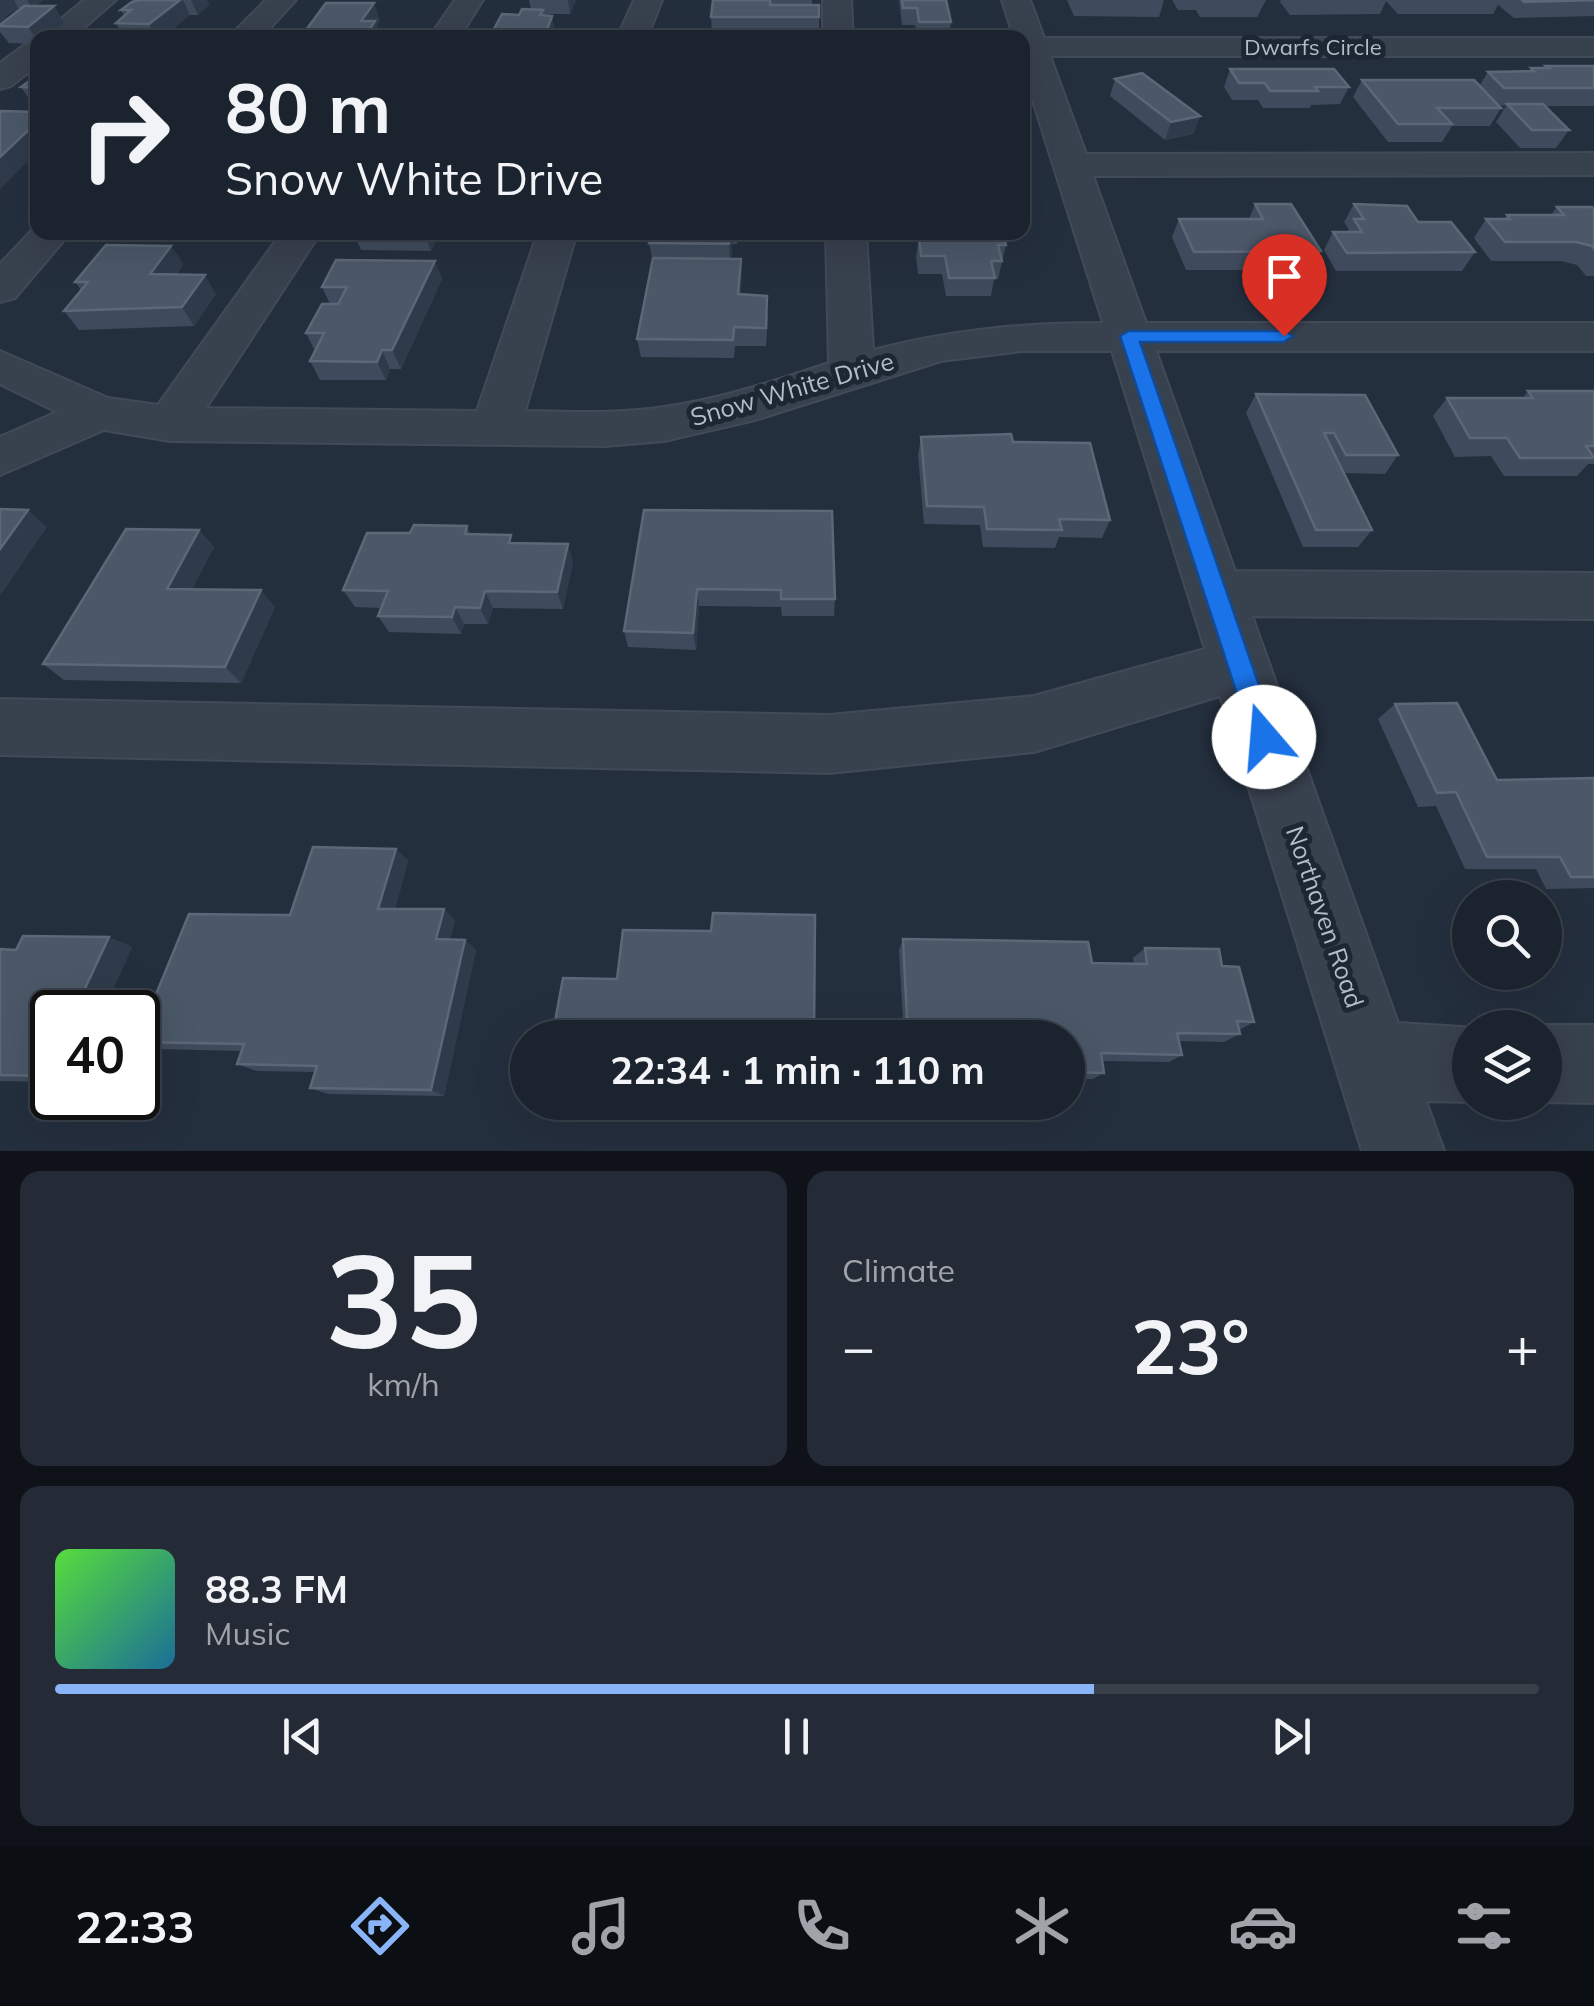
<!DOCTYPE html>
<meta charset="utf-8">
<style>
body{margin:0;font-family:Mulish,sans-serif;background:#242b36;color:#f1f3f6;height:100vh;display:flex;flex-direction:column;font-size:38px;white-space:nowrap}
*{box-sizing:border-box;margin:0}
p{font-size:32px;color:#a0a4aa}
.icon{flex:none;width:55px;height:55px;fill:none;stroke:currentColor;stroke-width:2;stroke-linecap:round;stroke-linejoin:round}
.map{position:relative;height:1151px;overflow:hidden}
.details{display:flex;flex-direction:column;gap:20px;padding:20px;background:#0f1319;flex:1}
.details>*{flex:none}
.hud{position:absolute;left:30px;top:30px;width:1000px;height:210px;border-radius:20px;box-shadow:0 10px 40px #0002,0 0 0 2px #39404a;background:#1b232e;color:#f1f3f6;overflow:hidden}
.tools{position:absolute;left:1452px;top:880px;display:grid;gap:20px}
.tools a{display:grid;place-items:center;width:110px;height:110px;border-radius:50%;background:#1b232e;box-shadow:0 10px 40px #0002,0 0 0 2px #39404a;font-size:50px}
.speed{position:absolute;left:30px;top:990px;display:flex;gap:20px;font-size:50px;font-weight:700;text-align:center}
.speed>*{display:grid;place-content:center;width:130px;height:130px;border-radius:50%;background:#1b232e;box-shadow:0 10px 40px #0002,0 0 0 2px #39404a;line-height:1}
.speed .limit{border:5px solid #111;border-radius:15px;background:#fff;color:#111}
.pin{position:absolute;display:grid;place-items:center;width:85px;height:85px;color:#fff;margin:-102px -42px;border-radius:50% 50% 50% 0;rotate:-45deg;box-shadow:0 0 10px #0007}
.pin .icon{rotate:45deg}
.me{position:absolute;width:110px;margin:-55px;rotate:342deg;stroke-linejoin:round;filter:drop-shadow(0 0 8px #0008)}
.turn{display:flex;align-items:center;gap:35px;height:210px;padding:0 30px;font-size:45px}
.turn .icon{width:130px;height:130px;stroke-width:2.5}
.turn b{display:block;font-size:70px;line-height:85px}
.big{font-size:75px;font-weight:700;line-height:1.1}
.details .tile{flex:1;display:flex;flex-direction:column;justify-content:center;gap:15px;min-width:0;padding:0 35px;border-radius:20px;background:#242b36}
.details .dial{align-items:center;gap:0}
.dial b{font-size:130px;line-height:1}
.song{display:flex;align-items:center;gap:30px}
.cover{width:120px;height:120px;border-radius:15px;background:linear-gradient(135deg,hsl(110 70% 55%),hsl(200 70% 35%))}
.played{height:10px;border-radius:5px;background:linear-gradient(90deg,#8ab4f8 70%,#39404a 70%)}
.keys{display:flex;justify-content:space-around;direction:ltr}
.heat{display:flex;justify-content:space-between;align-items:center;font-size:55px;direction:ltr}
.details .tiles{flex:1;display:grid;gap:20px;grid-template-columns:1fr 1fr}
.tile:last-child{grid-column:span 2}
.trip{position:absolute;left:510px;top:1020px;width:575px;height:100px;border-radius:50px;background:#1b232e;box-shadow:0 10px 40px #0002,0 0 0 2px #39404a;font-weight:700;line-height:100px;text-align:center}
.dock{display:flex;height:160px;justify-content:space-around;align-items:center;background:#0b0e12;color:#a0a4aa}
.dock .icon{width:70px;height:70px}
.dock .current{color:#8ab4f8}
.dock b{font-size:45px;color:#f1f3f6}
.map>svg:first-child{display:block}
</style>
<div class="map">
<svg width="1594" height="1151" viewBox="0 0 1594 1151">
<rect width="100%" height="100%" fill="#242f3e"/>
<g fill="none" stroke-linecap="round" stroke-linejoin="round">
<defs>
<path id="minor" d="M84,0H116L72,38H38Z
M266,0H296L261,38H228Z
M455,0H483L459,38H429Z
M634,0H662L647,38H617Z
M823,0H851L853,38H823Z
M1002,0H1030L1044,38H1594V56H1050L1086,154L1594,153V175L1093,176L1146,323H1594V351H1156L1235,571L1594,573V619L1252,616L1398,1023L1478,1028H1470V1102L1426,1101L1444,1151H1362L1220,696L1034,752L829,773L0,755V699L829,715L1034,696L1205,649L1112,351H1021L941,361L755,420L664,441L605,446L170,441L104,430L0,475V437L57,412L0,384V351L108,398L158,405L282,232H321L206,408L477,411L538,232H577L525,411C571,412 618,414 664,407C721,399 775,381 829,363L826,232H866L873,350C951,330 1023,323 1103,323L1022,66V38H1014Z
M38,40V65L11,86L0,89V63L27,43Z
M38,224V232H71L15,298L0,302V264Z
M1545,1025H1594V1103L1544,1102L1545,1028H1539Z"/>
</defs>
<use href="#minor" stroke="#414a57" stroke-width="4"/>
<use href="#minor" fill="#38414e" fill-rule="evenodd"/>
</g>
<path fill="#3f4b5c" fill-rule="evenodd" d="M0,0H43L35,6H54L64,23L47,38H38V44L9,43L0,32ZM18,8H22L8,19L6,16Z
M139,0H207L209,5L198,15H190L162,38H124L116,23L124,16L121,10Z
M529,0H576L570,14H544V16H552L555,32L553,38H471L485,34L519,15L531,10Z
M713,0H812V5H819V34H712L711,17Z
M899,0H946L951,22L949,35L917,34L915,25H902Z
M1067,0H1164L1159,17L1074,16Z
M1172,0H1266L1257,17H1200L1196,10H1178Z
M1281,0H1594V16L1514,18L1498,5L1493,14H1398L1386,1L1380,14L1290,15L1280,2Z
M1546,66H1594V106H1544L1569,130L1556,148H1520L1496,122L1506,106L1499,105L1501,108L1490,126H1452L1442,142H1388L1353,97L1362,80L1480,85L1488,72L1529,71L1531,68H1545Z
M1230,69L1349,87L1340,104L1311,105L1310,108H1263L1258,100H1232L1224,87Z
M38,75V105H33L21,87Z
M1115,79L1200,116L1193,134L1165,140L1110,96Z
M1255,204L1321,251L1311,270H1186L1172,237L1179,219H1249Z
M1354,204L1418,222L1475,252L1462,271H1336L1324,250L1333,232H1347L1349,230L1344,222Z
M1557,207L1594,209V276H1586L1577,265L1561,261H1491L1474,238L1486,219H1504L1507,215H1551Z
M353,232H440L431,251L361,250Z
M652,232H738L737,244H732L731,259H741V294L768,315L766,346H735L734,358L641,357L637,339L653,262L649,243Z
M936,232H1003L1006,245L998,279H994L991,296H946L942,274H918L916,257L919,238H937Z
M171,246L183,264L176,275L216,294L194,326L79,330L64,311L81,290L75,282Z
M435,261L442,279L401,369H390L386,380H320L310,361L315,351L306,333L330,304L322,287Z
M1528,391H1594V464H1588L1577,476H1504L1491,456L1455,457L1433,416L1447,398H1523Z
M1256,394L1398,455L1385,474L1344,473L1372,530L1358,547H1303L1246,413Z
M921,437L1013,442L1110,520L1102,538L1059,537L1055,548L983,547L980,525L924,524L918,455Z
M644,510L835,599L834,616H782L781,607L699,606L696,650L628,647L624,631Z
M467,526L470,534L514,543L573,562L563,609L493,608L488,624H464L461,634L389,632L378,616L381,608L355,607L343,590L410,533Z
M199,530L214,547L192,589L275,607L241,683L64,680L43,664Z
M1395,704L1497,780L1594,778V888L1546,889L1536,869H1465L1436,806L1418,807L1378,719Z
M396,849L408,861L395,909L455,920L450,940H465L476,950L444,1096L328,1094L310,1088L315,1072L257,1071L237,1064L241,1051L159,1049L138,1042L290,915Z
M109,937L132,947L103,1012H52V1082L0,1081V949L16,950Z
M903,939L1092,963L1134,964L1133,958L1145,948L1222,966L1254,1022L1239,1030L1240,1034L1224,1042L1179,1041L1182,1055L1169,1062L1102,1061L1104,1073L1093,1079H1068V1038H904L899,950Z
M631,1102H757L634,1105Z"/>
<path fill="#2f3b4b" d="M0,0H14L18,8L6,16L11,24L0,26Z
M27,0H43L32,8Z
M180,0H183L190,15L162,38H156L149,24Z
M191,0H207L209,5L198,15Z
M568,0H576L570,14Z
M374,3L380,20L377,25L381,38H367L361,21Z
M54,6L64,23L47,38H38V42L28,27Z
M552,16L555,32L553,38H544Z
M1200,116L1193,134L1165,140L1171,122Z
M38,121V151L0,189V157Z
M424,232H440L431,251Z
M730,232L732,244L730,262L729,244Z
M171,246L183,264L162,293L150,274Z
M741,259L742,278L739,312L738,294Z
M435,261L442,279L401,369L392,350Z
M205,275L216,294L194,326L182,307Z
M382,350L390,369L386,380L377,362Z
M28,510L47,527L0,596V549Z
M199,530L214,547L183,606L167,589Z
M568,544L573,562L563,609L557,592Z
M697,589L699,606L696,650L693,633Z
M261,590L275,607L241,683L225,667Z
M485,591L493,608L488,624L480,608Z
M455,607L464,624L461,634L452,617Z
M396,849L408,861L392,920L378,909Z
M444,909L455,920L448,950L436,939Z
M109,937L132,947L103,1012H74Z
M465,940L476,950L444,1096L431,1090Z
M52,1061V1078L46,1076Z"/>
<path fill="#4b5868" stroke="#5c6777" stroke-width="2.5" d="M139,0H180L149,24L116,23L131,10H121L132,2Z
M713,0H770V5H819V17H711Z
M902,0H946L951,22H919L917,8H903Z
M1522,0H1594L1524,2Z
M326,3H374L361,21H375L366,35H352L350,38H300Z
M24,6H54L28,27L0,26V25Z
M522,9L543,10L540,15L552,16L544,38H471L474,34H485L494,29L502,14L519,15Z
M701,34L758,35L757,38H700Z
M891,34L958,35L959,38H891Z
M1546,66H1594V88H1504L1488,72L1534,71L1531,68H1549Z
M1230,69H1334L1349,87H1315L1318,91H1270L1265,83H1239Z
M1142,73L1200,116L1171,122L1115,79Z
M38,75V88L21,87Z
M1362,80H1474L1501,108H1437L1452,124H1398Z
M1507,104H1543L1569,130H1532Z
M0,111L38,112V121L0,157Z
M1255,204H1291L1321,251L1194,252L1179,219H1263Z
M1354,204L1407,206L1418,222H1451L1475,252L1347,253L1333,232H1362L1354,219H1364Z
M1557,207H1592L1594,209V249L1592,246L1576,242H1505L1486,219H1510L1507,215H1564Z
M652,232H730L729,244L649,243Z
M941,232H1003L1006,245H998L1002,261H991L995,278H949L945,256H921L919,238H942Z
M106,245L171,246L150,274L205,275L182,307L64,311L88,282H75Z
M653,258L741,259L738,294L767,296L766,328L734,327L733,340L637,339Z
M336,260L435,261L392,350H382L377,362L310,361L324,333H306L322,304H338L347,287H322Z
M1528,391H1594V446H1586L1594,458H1520L1507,438H1470L1447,398H1533Z
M1256,394L1365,395L1398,455H1346L1334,433H1324L1372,530H1316Z
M1011,434L1013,442L1090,443L1110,520L1059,519L1062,530L987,529L984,507L927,506L921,437Z
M0,509L28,510L0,549Z
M644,510L832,511L835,599H781V590L697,589L693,633L624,631Z
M414,525L467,526L465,534L511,535L509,543L568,544L557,592L485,591L480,608L455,607L452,617L378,616L388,591L343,590L367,533H410Z
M126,529L199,530L167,589L261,590L225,667L43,664Z
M1457,703L1497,780L1594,778V877H1571L1560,857H1487L1456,792L1437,793L1395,704Z
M313,847L396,849L378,909H444L436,939L465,940L431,1090L310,1088L317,1066L237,1064L244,1044L138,1042V1038L189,914L290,915Z
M713,913L815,915L814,1038H552L563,978L617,979L623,930L711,931Z
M23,936L109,937L74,1012H52V1061L46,1076L0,1075V949L16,950Z
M903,939L1088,942L1092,963L1147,964L1145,948L1219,949L1222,966L1239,967L1254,1022L1237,1021L1240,1034L1177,1033L1182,1055L1101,1053L1104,1073L1068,1072V1038H908Z"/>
<path fill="#1a73e8" stroke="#114b97" stroke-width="2.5" d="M1129,331H1284L1293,336L1284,342H1140L1277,737L1273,745L1264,749L1255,745L1251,737L1120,336Z"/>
<g text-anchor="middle" stroke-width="10" stroke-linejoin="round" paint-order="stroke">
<g font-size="22" fill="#b4bcc9" stroke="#1d2633">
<text x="1313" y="55">Dwarfs Circle</text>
</g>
<g font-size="25" fill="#b4bcc9" stroke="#1d2633">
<text transform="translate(792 389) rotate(-16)" y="9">Snow White Drive</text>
<text transform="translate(1325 917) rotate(71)" y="9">Northaven Road</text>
</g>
</g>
</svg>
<div class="tools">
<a><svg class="icon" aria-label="search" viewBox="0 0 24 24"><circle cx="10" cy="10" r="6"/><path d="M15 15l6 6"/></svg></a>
<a><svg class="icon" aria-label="layers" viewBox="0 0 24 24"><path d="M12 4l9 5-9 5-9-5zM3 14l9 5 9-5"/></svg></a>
</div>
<div class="speed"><div class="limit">40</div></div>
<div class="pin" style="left:1284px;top:336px;background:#d93025"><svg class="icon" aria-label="arrive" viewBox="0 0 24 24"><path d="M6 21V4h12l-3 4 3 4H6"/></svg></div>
<svg class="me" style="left:1264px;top:737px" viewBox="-20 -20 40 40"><circle r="19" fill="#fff"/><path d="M0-13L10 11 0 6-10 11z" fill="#1a73e8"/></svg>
<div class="trip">22:34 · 1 min · 110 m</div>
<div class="hud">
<div class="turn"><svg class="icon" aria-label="right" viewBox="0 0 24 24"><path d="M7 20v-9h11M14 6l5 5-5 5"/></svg><div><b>80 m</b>Snow White Drive</div></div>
</div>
</div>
<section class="details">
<div class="tiles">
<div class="tile dial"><b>35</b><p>km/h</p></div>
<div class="tile"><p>Climate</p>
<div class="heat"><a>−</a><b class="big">23°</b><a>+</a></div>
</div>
<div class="tile">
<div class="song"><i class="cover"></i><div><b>88.3 FM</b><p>Music</p></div></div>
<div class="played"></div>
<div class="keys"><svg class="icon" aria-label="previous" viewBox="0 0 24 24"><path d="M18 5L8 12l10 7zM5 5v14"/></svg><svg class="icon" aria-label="pause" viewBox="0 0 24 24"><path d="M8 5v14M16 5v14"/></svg><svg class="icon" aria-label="next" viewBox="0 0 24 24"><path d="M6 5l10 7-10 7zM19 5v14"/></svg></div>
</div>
</div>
</section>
<nav class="dock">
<b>22:33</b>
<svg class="icon current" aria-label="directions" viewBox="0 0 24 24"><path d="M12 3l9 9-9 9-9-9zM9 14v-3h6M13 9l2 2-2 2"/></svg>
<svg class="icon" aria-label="music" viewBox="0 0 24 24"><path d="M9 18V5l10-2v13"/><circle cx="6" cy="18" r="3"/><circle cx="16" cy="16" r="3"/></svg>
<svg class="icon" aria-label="phone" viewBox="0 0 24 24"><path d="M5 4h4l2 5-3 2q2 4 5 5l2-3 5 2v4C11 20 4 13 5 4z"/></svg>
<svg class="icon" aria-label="climate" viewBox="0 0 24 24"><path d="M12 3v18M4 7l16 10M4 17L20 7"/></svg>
<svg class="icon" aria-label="car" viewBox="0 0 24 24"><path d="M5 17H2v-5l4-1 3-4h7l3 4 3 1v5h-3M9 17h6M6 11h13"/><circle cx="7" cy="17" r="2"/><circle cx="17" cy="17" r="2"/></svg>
<svg class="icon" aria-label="filters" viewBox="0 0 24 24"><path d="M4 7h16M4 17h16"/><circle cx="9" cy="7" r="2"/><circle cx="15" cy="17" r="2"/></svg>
</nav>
